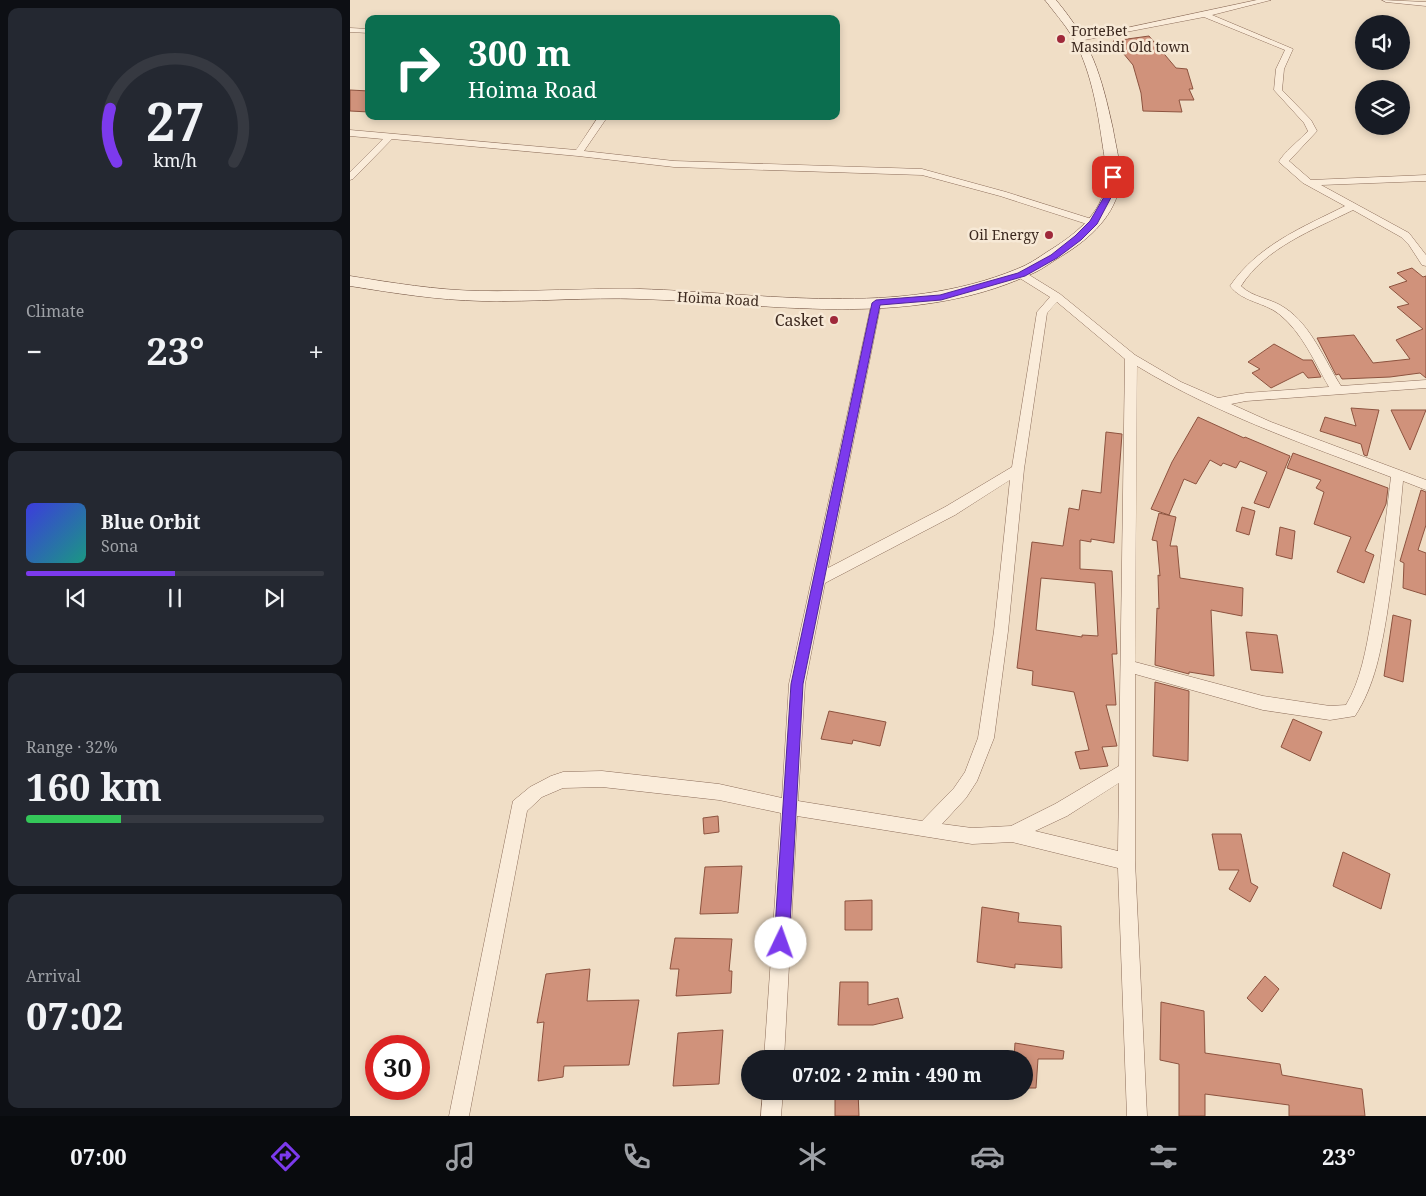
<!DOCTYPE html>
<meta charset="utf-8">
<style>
body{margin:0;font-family:"Noto Serif",serif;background:#242831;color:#f1f3f6;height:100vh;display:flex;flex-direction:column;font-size:19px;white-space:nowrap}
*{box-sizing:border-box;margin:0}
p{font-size:16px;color:#9ea1a6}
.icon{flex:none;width:28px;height:28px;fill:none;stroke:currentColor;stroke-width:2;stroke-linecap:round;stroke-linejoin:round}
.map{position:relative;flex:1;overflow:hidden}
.panel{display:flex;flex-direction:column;gap:8px;padding:8px;background:#0d0f14;width:350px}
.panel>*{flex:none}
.banner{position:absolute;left:15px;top:15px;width:475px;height:105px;border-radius:10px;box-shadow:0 2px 8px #0003;background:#0b6e4f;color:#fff;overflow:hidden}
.controls{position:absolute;left:1005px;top:15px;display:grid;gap:10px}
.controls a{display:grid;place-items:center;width:55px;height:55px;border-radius:50%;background:#171b24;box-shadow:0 2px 8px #0003;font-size:25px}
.speed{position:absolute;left:15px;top:1035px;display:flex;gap:10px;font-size:25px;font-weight:700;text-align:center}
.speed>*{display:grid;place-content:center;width:65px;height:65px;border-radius:50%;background:#171b24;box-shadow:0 2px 8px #0003;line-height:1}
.speed .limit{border:8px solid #d22;background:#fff;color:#111}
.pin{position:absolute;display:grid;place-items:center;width:42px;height:42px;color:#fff;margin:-21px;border-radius:10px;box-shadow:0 2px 8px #0006}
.me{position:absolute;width:55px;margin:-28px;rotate:3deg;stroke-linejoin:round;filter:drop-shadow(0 0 4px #0008)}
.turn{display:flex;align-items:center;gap:18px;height:105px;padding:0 20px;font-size:22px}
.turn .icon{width:65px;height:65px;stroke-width:2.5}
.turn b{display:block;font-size:35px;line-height:42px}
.big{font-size:38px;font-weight:700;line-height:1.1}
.panel .card{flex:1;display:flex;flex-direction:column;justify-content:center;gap:8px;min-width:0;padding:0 18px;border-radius:10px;background:#242831}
.panel .dial{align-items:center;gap:0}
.dial svg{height:130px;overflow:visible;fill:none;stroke:#363941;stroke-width:7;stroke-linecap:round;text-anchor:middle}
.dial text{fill:#f1f3f6;stroke:none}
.song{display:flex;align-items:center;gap:15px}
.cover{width:60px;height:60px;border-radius:8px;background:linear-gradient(135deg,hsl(240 70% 55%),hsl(170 70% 35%))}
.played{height:5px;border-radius:2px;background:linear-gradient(90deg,#7c3aed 50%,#363941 50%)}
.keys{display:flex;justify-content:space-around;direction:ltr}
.heat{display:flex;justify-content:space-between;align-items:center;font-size:28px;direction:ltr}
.charge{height:8px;border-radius:4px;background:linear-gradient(90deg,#34c759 32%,#363941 0)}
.trip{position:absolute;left:391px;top:1050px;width:292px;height:50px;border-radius:25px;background:#171b24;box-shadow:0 2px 8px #0003;font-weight:700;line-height:50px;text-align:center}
.dock{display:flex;height:80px;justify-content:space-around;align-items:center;background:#090b0e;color:#9ea1a6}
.dock .icon{width:35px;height:35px}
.dock .active{color:#7c3aed}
.dock b{font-size:22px;color:#f1f3f6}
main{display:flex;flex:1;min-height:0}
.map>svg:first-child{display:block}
</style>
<main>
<section class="panel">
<div class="card dial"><svg viewBox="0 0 100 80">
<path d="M14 69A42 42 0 1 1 86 69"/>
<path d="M14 69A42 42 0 0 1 10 36" stroke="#7c3aed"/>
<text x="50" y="56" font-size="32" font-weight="700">27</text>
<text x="50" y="72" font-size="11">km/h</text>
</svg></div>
<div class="card"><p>Climate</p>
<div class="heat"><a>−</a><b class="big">23°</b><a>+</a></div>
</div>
<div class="card">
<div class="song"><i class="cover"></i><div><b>Blue Orbit</b><p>Sona</p></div></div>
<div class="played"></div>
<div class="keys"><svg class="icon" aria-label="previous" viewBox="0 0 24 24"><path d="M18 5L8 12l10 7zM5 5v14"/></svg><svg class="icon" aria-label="pause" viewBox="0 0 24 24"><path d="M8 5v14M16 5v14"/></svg><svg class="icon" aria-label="next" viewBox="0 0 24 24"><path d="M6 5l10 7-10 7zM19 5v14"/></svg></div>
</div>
<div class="card"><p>Range · 32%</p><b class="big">160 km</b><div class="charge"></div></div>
<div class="card"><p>Arrival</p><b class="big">07:02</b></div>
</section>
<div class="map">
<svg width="1076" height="1116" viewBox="0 0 1076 1116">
<rect width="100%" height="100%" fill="#f0dec6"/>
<path fill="#d0927b" stroke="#8d533f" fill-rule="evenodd" d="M799,36L826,68L837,69L843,89H839L844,100H829L832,112L793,111L791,93L783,65L763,41Z
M0,90L19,91V112L0,111Z
M1062,268L1073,277L1076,276V378L1070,373L1040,377L992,379L989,374L986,375L967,338L1004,335L1023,363L1060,359L1046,340L1073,329L1047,307L1059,304L1039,287L1057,281L1047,273Z
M924,344L953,360H962L971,377L958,378L953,372L921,388L902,373L910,369L898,362Z
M1001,408L1029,410L1017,456L1014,455L1011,444L970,431L975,417L1006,426Z
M1041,410H1076L1060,450Z
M848,417L894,438L895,437L940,456L919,508L904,503L917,472L890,461L886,468L873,463L871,466L860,460L846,484L834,479L819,515L801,509L822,462Z
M756,432L772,434L764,543L741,539V542L730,540V569L762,571L767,654H762L766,705H756L767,746L752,747L758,766L730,769L725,752L739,750L724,692L682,685L683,671L667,668L682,542L713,546L719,508L729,510L732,490L751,493ZM691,578L745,583L748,636L732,635V637L686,630Z
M943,453L1038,488L1036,504L1015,551L1024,555L1014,583L987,572L1001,537L964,524L974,492L966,488L971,480L937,468Z
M1071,490L1076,492V525L1068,550L1076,553V595L1053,588L1054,563L1050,561Z
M892,507L905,511L899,535L886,531Z
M809,513L826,517L820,546H827L830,578L893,588L892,616L861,610L864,676L839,672V674L805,665L807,608L809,609L808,575L810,576L807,541L802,540Z
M930,527L945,531L942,559L926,555Z
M1043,615L1061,620L1053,682L1034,676Z
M896,632L927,635L933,673L901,670Z
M805,682L839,691L838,761L803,756Z
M479,711L536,722L530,746L503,740L502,744L471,739Z
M943,719L972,732L960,761L931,747Z
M368,816L369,832L354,834L353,818Z
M862,834H891L901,883L908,887L900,902L879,889L889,870H869Z
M993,852L1040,874L1031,909L983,886Z
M392,866L388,913L350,914L355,867Z
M522,900V930H495V901Z
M632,907L669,913L668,922L711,926L712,968L665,964V968L627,962Z
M325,938L382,939L379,971H382L381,993L326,996L329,969H320Z
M240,969L237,1001L289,1000L279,1065L214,1066L213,1077L188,1081L194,1022L187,1023L196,974Z
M915,976L929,989L912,1012L897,998Z
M490,982H518V1005L548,998L553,1018L523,1025H488Z
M811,1002L854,1011L855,1053L930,1064L932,1075L1012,1089L1015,1116H939V1105L855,1094V1116H829V1064L810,1060Z
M373,1030L369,1084L323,1086L328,1033Z
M665,1043L714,1051L713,1059H688L686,1088H675V1059H664Z
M485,1091H508L509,1116H485Z"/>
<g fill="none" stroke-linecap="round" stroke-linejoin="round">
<defs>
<path id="street" d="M907,0H921L862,15L943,49L934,69L932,90L961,120L967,131L939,161L961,180L1076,175V181L971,185L1059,233L1076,255V266L1072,265L1059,245L1051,237L1003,210C963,230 916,247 891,286C903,298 921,298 935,308C961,325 975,361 991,386L1076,380V388L896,401L881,404L921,422L1076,480V490L1053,481C1049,526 1044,570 1037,614C1031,650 1025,685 1005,716L980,720L913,710L785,674V861L797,1116H777L768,868L662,842L622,844L447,816L434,1059H414L431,813L369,800L252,787L213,788L192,797L177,811L119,1116H99L163,801L180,787L201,776L213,772L252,771L369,784L432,798L439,684L522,301H530L531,303L478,568L595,507L662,467L687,312L700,297L668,277L667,275L668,273H676L710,294L785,355L831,382L868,398L896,393L979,387C965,363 952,332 929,314C914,302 892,302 880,286C908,245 953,227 995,206L953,183L929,162C931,155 952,138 958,131L954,123L924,90L926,69L935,50L854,17L729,41L725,39ZM707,302L775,359L769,766L705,804L661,826L622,828L592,824L616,798L627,781L644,738L658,631L674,469L697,313ZM787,366C866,414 954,444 1041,477C1035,525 1030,573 1021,621C1016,649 1011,680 996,705L980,706L913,696L785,662ZM660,480L644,631L628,738L615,772L604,788L572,821L448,801L455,684L475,583L605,515ZM769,783L768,851L685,831L717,816Z
M1032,0L1076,2V6L1036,2Z
M0,28L19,29V33L0,32Z
M249,116H258L234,151L324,161L572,169L656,192L748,221L749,223L748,225H740L650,196L572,175L324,167L228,156L42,139L3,179L0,180V172L33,139L0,136V130L226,150Z
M413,1091H433L431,1116H411Z"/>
<path id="secondary" d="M695,0H706C742,43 751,74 763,129C766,148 773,170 769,189C762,220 735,242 710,257C700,263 690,271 679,275C558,330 418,303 290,299C237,297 185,302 132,301C87,300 44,293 0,286V276C43,283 86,290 129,291C183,292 236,288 290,289C415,293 548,318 667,269C678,265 688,258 697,252C723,236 753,214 756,181C757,168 754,155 752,141C747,106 740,67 722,36C714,23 704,12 695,0Z"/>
</defs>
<use href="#street" stroke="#8d6e5b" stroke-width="1"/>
<use href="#secondary" stroke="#6f4f3e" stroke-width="1"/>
<use href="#street" fill="#faecda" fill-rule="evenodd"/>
<use href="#secondary" fill="#faecda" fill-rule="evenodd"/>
</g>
<path fill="#7c3aed" stroke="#51269a" d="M761,175L767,177L765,190L747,224L731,240L707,258L675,276L591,300L530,305L453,684L439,943L437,948L431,950L426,948L424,943L441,684L522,303L526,300L590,295L668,273L701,255L725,236L740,221L758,190Z"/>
<g fill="#9f283a" stroke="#f7e9d6" stroke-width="2">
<circle cx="711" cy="39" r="5"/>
<circle cx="699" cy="235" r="5"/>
<circle cx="484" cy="320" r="5"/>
</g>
<g text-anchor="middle" stroke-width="5" stroke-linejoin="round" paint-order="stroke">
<g font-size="14" fill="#3c291f" stroke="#f7e9d6" text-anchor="start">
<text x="721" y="36">ForteBet<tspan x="721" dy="16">Masindi Old town</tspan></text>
<text x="689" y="240" text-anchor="end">Oil Energy</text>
</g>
<g font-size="14" fill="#3c291f" stroke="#f7e9d6">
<text transform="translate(368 299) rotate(3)" y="5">Hoima Road</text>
</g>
<g font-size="16" fill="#3c291f" stroke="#f7e9d6" text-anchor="end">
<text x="474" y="326">Casket</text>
</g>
</g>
</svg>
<div class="controls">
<a><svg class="icon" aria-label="sound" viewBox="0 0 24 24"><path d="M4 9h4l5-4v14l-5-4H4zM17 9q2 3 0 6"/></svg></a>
<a><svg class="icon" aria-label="layers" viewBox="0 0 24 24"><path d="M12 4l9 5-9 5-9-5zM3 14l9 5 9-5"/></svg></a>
</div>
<div class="speed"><div class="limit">30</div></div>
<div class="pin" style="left:763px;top:177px;background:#d93025"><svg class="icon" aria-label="arrive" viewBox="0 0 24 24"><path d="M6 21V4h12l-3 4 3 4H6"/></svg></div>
<svg class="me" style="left:431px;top:943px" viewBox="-20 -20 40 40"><circle r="19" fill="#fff"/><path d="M0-13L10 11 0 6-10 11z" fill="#7c3aed"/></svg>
<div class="trip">07:02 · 2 min · 490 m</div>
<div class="banner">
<div class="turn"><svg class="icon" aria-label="right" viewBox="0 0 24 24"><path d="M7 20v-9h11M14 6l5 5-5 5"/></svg><div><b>300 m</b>Hoima Road</div></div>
</div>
</div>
</main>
<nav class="dock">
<b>07:00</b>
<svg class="icon active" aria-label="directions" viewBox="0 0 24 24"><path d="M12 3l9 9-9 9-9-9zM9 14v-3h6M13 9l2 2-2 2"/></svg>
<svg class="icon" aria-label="music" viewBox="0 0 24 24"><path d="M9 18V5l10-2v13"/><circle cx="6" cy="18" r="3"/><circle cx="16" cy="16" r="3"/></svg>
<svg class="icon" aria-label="phone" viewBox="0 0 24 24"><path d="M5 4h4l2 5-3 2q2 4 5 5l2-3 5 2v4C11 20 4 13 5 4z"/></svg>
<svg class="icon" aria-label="climate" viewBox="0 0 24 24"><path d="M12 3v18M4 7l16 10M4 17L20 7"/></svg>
<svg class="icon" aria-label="car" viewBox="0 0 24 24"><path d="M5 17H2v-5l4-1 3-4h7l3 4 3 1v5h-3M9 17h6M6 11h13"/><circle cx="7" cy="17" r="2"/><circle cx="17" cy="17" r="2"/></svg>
<svg class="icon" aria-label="filters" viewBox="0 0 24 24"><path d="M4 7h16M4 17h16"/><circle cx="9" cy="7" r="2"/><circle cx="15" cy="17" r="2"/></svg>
<b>23°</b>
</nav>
